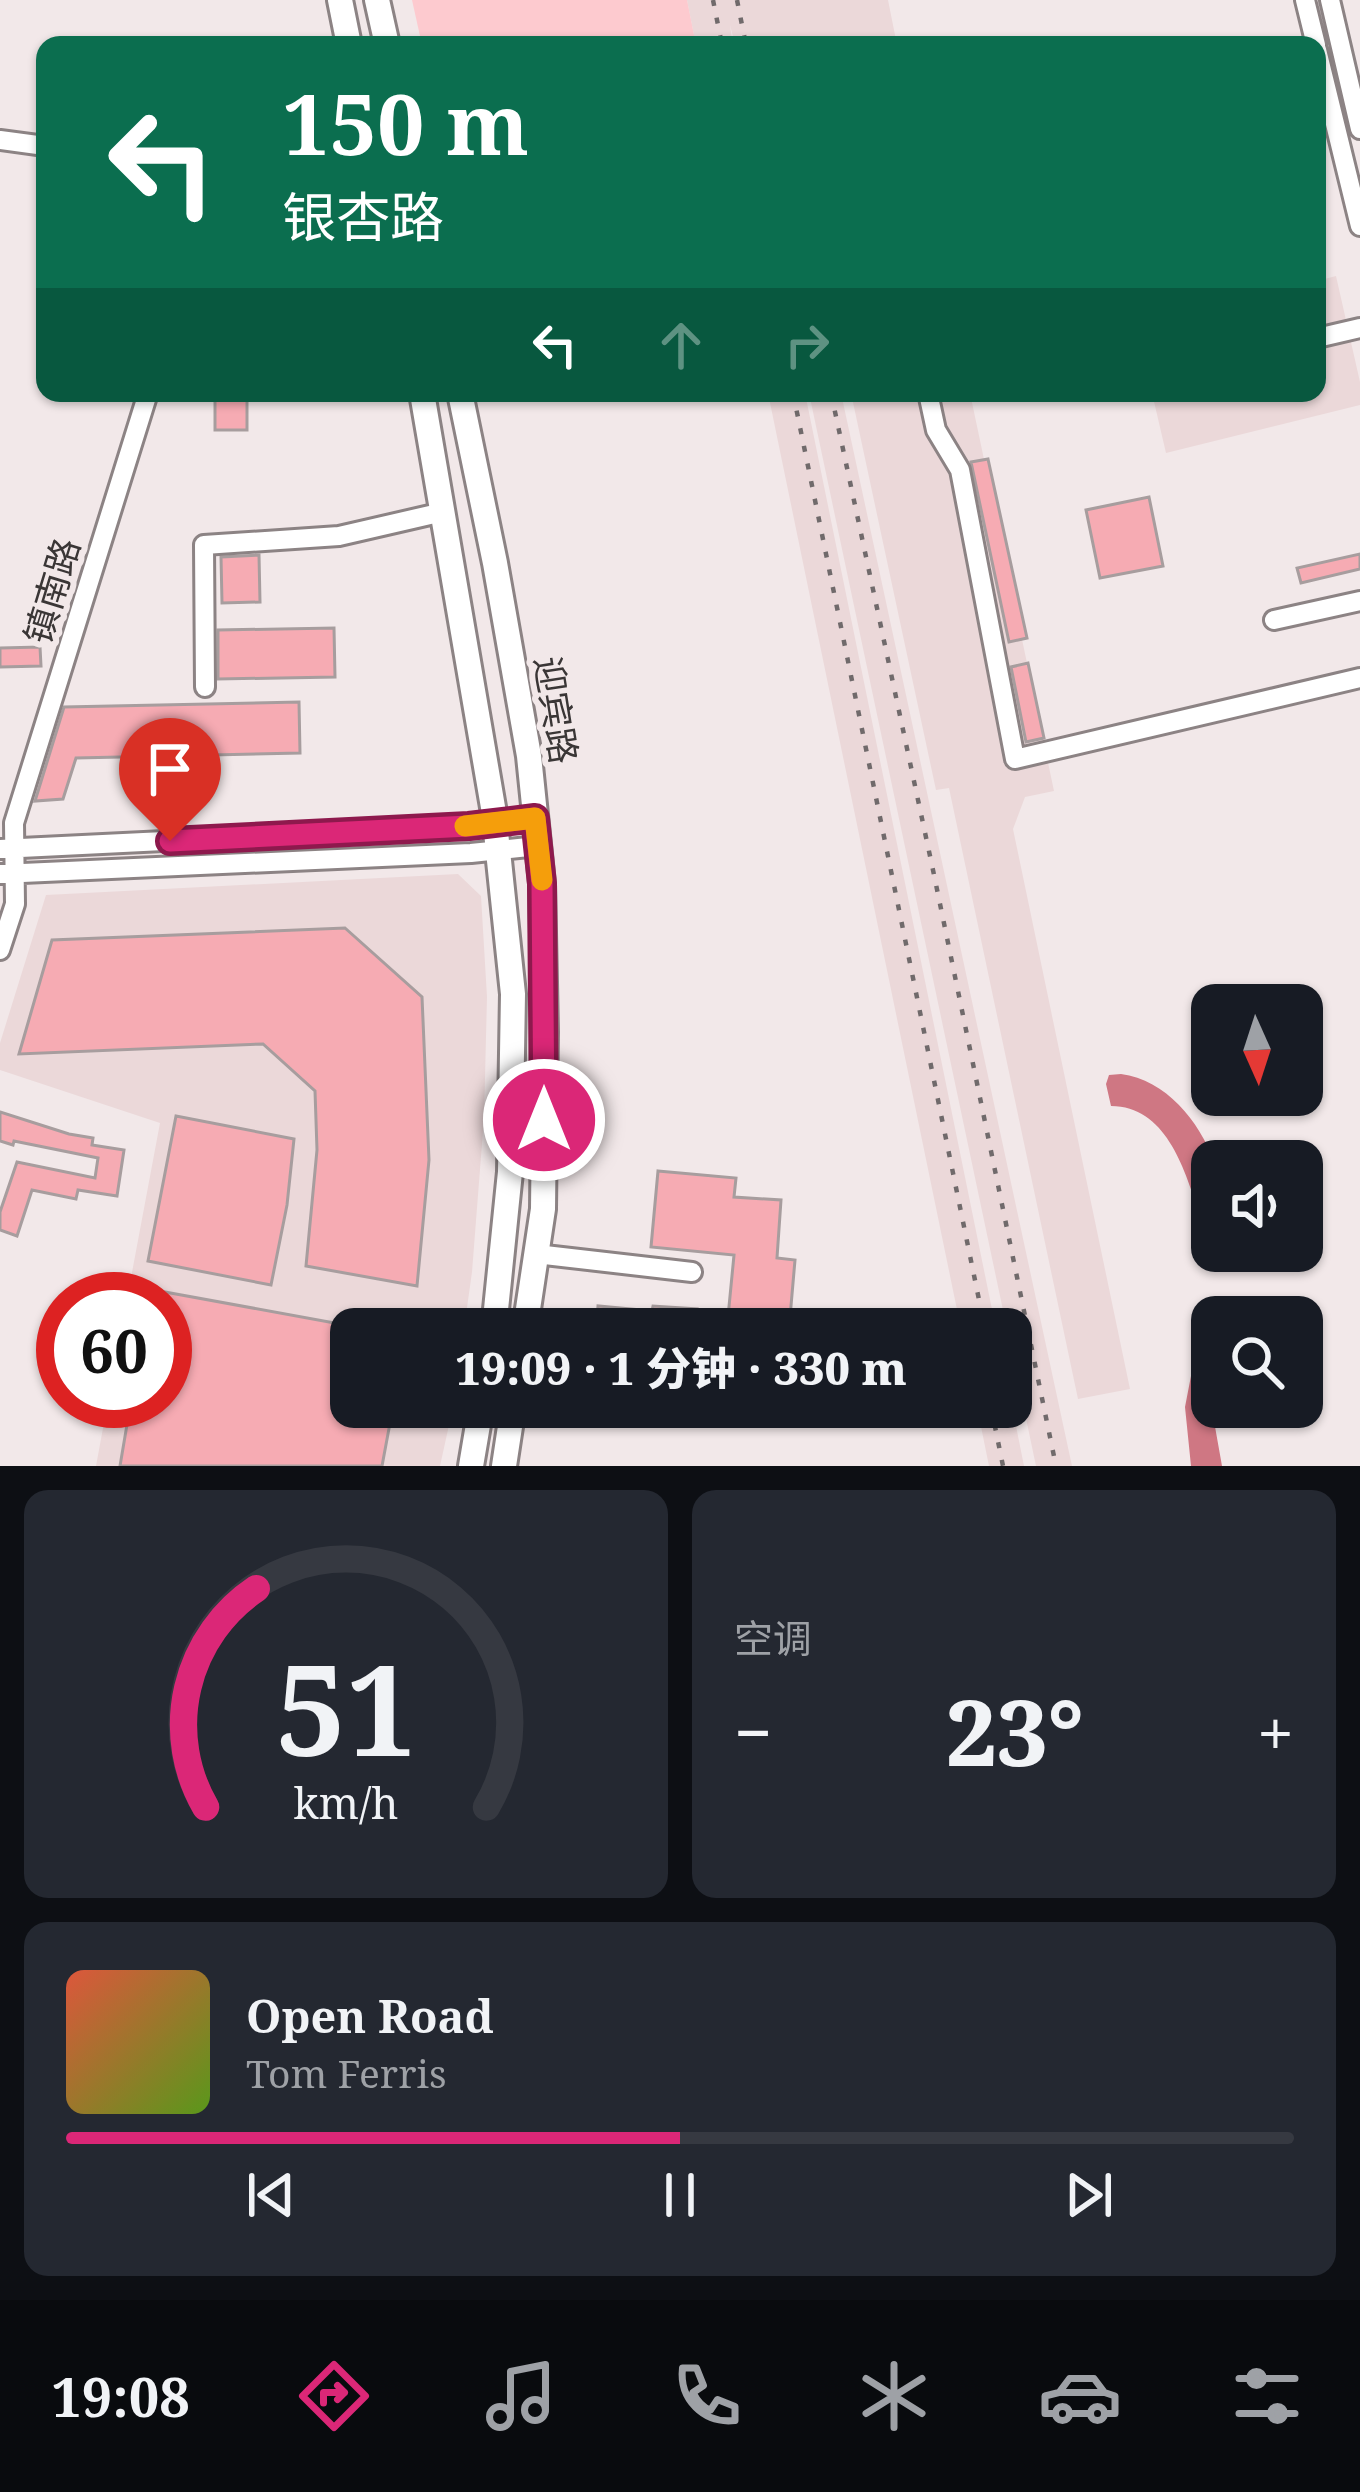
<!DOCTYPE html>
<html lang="zh">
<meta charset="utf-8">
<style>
body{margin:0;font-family:"Noto Serif","Noto Sans SC",serif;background:#242831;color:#f1f3f6;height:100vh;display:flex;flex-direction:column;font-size:45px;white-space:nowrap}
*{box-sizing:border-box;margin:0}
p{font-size:39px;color:#9ea1a6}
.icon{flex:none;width:66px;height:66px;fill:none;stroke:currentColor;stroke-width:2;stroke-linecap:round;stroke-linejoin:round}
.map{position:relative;height:1466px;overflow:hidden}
.sheet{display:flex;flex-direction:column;gap:24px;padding:24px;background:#0d0f14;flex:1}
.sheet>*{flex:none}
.banner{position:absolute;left:36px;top:36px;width:1290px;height:366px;border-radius:24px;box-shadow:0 3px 9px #0004;background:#0b6e4f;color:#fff;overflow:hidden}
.needle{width:78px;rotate:177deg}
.fabs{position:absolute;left:1191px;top:984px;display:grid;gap:24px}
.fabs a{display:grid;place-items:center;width:132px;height:132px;border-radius:24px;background:#171b24;box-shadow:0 3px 9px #0004;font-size:60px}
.speed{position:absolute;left:36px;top:1272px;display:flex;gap:24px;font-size:60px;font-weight:700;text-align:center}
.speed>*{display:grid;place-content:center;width:156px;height:156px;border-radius:50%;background:#171b24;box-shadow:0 3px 9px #0004;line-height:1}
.speed .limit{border:18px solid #d22;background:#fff;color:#111}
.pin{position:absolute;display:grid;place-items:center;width:102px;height:102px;color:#fff;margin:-123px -51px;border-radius:50% 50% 50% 0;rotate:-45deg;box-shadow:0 0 12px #0007}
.pin .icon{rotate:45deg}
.me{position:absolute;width:132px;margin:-66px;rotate:0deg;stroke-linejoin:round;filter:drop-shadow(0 0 9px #0008)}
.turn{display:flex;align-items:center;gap:42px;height:252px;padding:0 48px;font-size:54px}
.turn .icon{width:156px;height:156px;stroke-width:2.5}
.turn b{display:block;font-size:84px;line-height:102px}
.lanes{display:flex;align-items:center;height:114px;padding:0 48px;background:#0003;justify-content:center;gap:60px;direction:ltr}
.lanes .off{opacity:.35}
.big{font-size:90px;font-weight:800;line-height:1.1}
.sheet .tile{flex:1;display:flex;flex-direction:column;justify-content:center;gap:18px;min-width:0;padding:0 42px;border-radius:24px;background:#242831}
.sheet .dial{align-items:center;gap:0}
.dial svg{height:312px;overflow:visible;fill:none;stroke:#363941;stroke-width:7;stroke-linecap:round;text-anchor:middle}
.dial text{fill:#f1f3f6;stroke:none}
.song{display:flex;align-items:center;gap:36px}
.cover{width:144px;height:144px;border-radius:18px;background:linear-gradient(135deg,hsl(10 70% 55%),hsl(90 70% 35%))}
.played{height:12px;border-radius:6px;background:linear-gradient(90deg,#db2777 50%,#363941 50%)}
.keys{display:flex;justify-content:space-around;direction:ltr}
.heat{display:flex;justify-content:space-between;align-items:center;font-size:66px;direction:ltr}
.sheet .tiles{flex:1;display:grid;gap:24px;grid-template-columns:1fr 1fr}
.tile:last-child{grid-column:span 2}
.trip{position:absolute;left:330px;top:1308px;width:702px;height:120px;border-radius:24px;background:#171b24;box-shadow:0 3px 9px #0004;font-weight:800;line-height:120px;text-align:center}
.tab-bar{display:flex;height:192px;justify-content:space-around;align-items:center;background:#090b0e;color:#9ea1a6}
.tab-bar .icon{width:84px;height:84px}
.tab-bar .on{color:#db2777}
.tab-bar b{font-size:54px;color:#f1f3f6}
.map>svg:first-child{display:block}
</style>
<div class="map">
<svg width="1360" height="1466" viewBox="0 0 1360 1466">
<rect width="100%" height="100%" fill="#f2e8e9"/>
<path fill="#ebd8d9" d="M687,0H888L897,45H735L730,25L733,45H696Z
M1336,276L1360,382V405L1166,453L1152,393H1317V281Z
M768,393H805L996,1329H961Z
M809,393H841L1072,1466H1036L1011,1347V1329H1007Z
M851,393H970L1054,791L1025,797L1013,829L1130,1389L1078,1399L949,788L936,790Z
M458,874L481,896L487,997L484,1118L472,1272L464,1329H351V1407H453L440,1466H96L108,1401H165V1299H127L160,1123L0,1070V1043L46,895Z
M1011,1401L1024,1466H989L977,1407H1011Z"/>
<path fill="#fdcacf" d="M412,0H687L696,45H422Z"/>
<path fill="#cf7783" d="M1121,1074C1166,1080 1199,1121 1214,1161H1212V1246C1208,1233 1202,1222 1198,1210C1184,1167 1165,1106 1111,1106L1106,1084L1109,1075Z
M1212,1319V1362L1206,1363L1204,1370L1212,1378V1407H1215L1214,1421L1222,1466H1191L1185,1407L1196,1350Z"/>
<path fill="#f6abb3" stroke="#a79d9e" stroke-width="3" d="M215,393H247V430H215Z
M988,459L1027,638L1009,642L971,462Z
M1149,497L1163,566L1100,578L1086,510Z
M1360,554V569L1301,583L1297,568Z
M259,555L260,602L222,603L221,557Z
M334,628L335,677L218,679V630Z
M40,647L41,666L0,667V648Z
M1028,663L1044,738L1026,742L1011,667Z
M299,702L300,753L76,758L63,799L35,801L64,707Z
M345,928L422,997L429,1160L417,1286L306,1266L317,1150L315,1091L263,1044L19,1054L52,940Z
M0,1112L69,1134L93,1138L92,1145L124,1150L117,1196L78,1190L76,1199L32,1190L17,1236L0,1230V1212L17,1162L95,1178L98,1158L14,1141L13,1145L0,1141Z
M176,1116L294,1139L287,1205L271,1285L148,1261Z
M658,1171L736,1178L734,1197L781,1200L777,1258L795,1260L789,1329H699V1326L597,1320L598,1306L652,1311L653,1306L697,1309L696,1315L728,1317L734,1255L651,1247Z
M165,1292L351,1326V1407H393L382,1466H120L131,1401H165Z"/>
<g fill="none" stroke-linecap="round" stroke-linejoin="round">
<defs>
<path id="minor" d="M1305,0L1316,45
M1330,0L1360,129
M1317,50L1360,226
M0,140L45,146
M1317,338L1360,328
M928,393L936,430L960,470L1015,759L1360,678
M1274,620L1360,601
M205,687L204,545L339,536L443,512
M0,849L469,826L535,817
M0,874L471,853L538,846
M0,950L15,904L14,823L148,393
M536,1254L692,1272"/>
<path id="major" d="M340,0L349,45
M377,0L387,45
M422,393L494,813L513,994L510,1172L494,1329
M460,393L495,563L529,756L542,883L545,1032L543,1209L525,1329
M471,1466L481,1407
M504,1466L513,1407"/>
</defs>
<use href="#minor" stroke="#8c8384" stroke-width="24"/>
<use href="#major" stroke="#8c8384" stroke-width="30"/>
<use href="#minor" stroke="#fff" stroke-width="18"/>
<use href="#major" stroke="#fff" stroke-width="24"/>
<path stroke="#706a6b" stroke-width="4.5" stroke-dasharray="6 12" stroke-linecap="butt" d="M713,0L722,45
M737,0L746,45
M793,393L985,1329
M831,393L933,870L1056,1466
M991,1407L1003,1466"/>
</g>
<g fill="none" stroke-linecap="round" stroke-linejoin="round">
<defs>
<path id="route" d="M170,841L469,826L535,818L542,884L544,1120"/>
</defs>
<use href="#route" stroke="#8e194d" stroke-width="30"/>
<use href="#route" stroke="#db2777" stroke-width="21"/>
<path stroke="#f59e0b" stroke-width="21" d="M465,826L535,818L542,880"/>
</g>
<g text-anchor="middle" stroke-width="12" stroke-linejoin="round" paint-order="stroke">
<g font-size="36" fill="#3a3636" stroke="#f2e8e9">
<text transform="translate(52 591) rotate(-73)" y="13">镇南路</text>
<text transform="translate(556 710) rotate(81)" y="13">迎宾路</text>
</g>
</g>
</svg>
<div class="fabs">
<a><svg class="needle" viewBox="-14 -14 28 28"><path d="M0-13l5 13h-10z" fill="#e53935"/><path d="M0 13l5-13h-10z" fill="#9ea1a6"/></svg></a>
<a><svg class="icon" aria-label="sound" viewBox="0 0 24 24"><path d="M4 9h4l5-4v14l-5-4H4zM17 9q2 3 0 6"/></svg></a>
<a><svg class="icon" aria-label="search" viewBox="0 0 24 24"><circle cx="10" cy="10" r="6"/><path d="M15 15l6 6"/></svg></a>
</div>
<div class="speed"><div class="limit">60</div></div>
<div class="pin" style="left:170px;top:841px;background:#d93025"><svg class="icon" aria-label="arrive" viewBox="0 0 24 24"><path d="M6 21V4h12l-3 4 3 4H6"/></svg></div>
<svg class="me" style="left:544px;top:1120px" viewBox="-20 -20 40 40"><circle r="17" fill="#db2777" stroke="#fff" stroke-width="3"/><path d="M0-11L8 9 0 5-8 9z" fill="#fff"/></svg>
<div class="trip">19:09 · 1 分钟 · 330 m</div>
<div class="banner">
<div class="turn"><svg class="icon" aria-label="left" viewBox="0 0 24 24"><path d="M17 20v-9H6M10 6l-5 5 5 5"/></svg><div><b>150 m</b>银杏路</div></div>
<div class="lanes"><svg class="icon" aria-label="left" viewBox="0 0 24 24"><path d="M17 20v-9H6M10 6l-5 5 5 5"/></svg><svg class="icon off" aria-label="ahead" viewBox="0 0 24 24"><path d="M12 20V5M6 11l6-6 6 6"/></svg><svg class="icon off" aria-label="right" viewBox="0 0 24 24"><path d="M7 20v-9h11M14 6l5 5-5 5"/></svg></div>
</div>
</div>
<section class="sheet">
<div class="tiles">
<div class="tile dial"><svg viewBox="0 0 100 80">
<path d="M14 69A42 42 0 1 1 86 69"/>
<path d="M14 69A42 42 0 0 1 27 13" stroke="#db2777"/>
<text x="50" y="56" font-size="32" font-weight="700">51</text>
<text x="50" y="72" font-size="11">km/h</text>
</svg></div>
<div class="tile"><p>空调</p>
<div class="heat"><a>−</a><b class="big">23°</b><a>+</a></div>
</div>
<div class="tile">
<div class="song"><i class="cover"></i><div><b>Open Road</b><p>Tom Ferris</p></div></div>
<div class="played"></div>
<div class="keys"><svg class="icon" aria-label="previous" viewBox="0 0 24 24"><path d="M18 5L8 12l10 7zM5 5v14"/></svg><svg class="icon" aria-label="pause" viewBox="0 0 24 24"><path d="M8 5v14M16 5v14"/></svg><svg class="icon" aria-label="next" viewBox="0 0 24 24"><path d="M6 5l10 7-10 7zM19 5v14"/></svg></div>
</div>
</div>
</section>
<nav class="tab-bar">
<b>19:08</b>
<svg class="icon on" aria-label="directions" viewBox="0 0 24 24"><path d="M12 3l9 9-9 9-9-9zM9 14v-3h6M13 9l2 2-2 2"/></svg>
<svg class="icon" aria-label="music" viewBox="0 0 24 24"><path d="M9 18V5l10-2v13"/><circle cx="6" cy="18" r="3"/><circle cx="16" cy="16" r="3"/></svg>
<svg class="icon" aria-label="phone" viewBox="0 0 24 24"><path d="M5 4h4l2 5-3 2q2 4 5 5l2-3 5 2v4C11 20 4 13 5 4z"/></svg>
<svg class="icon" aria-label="climate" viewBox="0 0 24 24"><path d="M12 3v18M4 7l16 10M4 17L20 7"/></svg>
<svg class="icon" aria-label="car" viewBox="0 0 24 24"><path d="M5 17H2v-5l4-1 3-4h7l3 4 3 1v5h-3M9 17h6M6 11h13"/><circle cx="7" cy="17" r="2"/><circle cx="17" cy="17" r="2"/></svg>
<svg class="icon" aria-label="filters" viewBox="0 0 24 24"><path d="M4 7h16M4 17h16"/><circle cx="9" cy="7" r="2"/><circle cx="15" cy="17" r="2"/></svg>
</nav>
